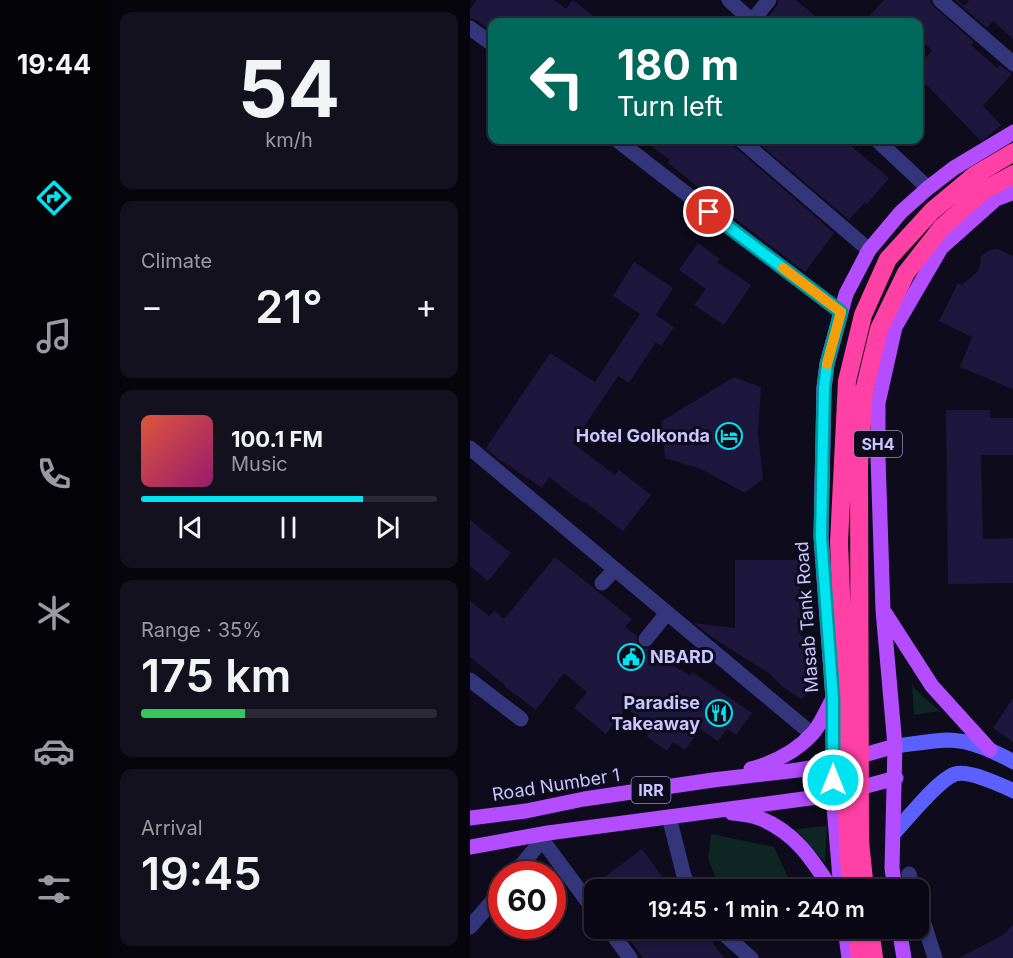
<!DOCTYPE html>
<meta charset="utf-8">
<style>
body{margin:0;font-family:Inter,sans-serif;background:#13111e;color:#f1f3f6;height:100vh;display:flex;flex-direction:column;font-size:22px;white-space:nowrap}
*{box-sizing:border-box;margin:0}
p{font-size:20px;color:#999aa0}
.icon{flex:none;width:33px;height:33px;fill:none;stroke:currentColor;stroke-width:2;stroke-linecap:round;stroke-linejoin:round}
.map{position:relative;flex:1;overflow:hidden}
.panel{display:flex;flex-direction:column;gap:12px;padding:12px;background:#06040c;width:362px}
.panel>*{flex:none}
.top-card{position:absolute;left:18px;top:18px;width:435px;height:126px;border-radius:12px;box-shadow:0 2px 4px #0004,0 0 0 2px #2a2934;background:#00695c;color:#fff;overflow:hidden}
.speed{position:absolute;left:18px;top:861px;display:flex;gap:12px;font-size:30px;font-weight:700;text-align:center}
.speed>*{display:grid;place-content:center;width:78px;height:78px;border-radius:50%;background:#0a0815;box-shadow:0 2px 4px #0004,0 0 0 2px #2a2934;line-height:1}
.speed .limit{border:9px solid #d22;background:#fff;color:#111}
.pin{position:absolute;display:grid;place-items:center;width:51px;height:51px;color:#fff;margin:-26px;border:3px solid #fff;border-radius:50%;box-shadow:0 2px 6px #0007}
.me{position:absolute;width:66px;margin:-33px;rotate:0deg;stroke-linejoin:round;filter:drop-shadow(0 0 4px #0008)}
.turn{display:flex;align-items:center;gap:21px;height:126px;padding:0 30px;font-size:27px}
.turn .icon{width:78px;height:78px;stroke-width:2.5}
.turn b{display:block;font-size:42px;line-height:51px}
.big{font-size:45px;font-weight:600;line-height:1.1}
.panel .widget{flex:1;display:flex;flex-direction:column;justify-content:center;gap:9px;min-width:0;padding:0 21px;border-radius:12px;background:#13111e}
.panel .dial{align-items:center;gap:0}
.dial b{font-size:78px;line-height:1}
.song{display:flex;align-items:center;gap:18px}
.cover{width:72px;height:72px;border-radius:9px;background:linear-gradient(135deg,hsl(10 70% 55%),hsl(320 70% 35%))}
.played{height:6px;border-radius:3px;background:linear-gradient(90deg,#00e3f0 75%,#2a2934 75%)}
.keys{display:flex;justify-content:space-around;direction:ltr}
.heat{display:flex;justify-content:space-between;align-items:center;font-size:33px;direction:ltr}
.charge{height:9px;border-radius:4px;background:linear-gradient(90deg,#34c759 35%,#2a2934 0)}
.trip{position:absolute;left:114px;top:879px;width:345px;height:60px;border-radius:12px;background:#0a0815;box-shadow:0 2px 4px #0004,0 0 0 2px #2a2934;font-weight:600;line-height:60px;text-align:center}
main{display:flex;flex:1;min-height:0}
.tab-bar{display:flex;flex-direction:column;width:108px;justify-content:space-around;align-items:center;background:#040308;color:#999aa0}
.tab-bar .icon{width:42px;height:42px}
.tab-bar .current{color:#00e3f0}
.tab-bar b{font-size:27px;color:#f1f3f6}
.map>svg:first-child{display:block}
</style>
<main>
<nav class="tab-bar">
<b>19:44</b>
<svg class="icon current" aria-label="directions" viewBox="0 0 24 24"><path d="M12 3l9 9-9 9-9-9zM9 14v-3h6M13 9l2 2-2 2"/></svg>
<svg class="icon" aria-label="music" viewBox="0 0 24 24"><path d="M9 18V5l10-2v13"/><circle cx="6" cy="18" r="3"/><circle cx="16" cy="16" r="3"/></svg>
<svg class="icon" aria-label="phone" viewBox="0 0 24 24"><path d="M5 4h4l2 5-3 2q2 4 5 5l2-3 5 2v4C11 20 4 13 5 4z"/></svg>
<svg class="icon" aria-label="climate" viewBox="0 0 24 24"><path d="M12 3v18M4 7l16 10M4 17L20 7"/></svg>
<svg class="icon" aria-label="car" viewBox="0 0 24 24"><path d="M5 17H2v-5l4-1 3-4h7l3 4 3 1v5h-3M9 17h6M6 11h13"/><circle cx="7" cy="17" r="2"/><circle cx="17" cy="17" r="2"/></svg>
<svg class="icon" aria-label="filters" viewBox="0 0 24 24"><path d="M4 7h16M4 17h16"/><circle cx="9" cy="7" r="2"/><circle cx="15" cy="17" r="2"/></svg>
</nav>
<section class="panel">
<div class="widget dial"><b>54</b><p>km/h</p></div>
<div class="widget"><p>Climate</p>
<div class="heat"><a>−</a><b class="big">21°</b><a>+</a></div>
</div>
<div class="widget">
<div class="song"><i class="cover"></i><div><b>100.1 FM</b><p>Music</p></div></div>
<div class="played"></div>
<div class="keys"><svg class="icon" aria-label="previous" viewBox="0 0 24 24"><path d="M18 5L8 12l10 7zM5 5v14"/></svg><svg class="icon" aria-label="pause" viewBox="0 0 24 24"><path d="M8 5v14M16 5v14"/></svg><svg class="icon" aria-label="next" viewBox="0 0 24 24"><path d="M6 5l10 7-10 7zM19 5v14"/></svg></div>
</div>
<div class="widget"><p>Range · 35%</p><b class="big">175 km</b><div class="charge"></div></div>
<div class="widget"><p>Arrival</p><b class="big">19:45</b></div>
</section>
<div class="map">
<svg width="544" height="958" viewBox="0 0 544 958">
<rect width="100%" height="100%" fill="#0d0b1c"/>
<path fill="#0e2624" d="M442,685L451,695L470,711L444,715Z
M357,826L355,863L325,829Z
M241,834L304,847L323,889H250L238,858Z
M295,929H340L343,935L308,938Z"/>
<path fill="#1d173d" d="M7,0H84L96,9L103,0L131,22H22V32L6,20L0,18V9Z
M309,0H326L352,22H297L295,21L307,6Z
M414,0H460L464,7L504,42L501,45L527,68L530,65L542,74L513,106L531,125L521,134L511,141L448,76V64L462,51L460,50L461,49L448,37V22H394Z
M485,0H488L494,6L499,0H543V39L523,21L517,28Z
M173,140H261L265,147L364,233L335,272L242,201L243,199L198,163L200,160Z
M285,140H374L419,178L397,204L395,202L379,220Z
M228,243L250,259L247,262L281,285L254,325L224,305L236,289L209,270Z
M527,249L543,256V389L490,367L502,337L469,321L488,283L492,285L508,271L511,261L510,257L520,250Z
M164,262L203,288L186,315L204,327L191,346L186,342L159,383L148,376L103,443L145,475L149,470L181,495L153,531L115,502L113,503L79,477L72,488L27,458L16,448L80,353L125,382L170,314L143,296Z
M264,377L291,387L288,433L293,479L275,493L231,469L195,458L192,421Z
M476,410H520V418H543V455H511L513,539L543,538V583L478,584Z
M0,520L41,553L18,581L0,566Z
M85,557L162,619L155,627L167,636V642L170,647L175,649L181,647L210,670V669L220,675L222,672L282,713L266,735L257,729L248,741L230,729L215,750L203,742L197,751L177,737L180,732L174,728L177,723L156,708L136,734L104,708L117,692L94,673L66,710L34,686L35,685L0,657V601L19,616L24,611L34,619Z
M265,560H330V636L339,637L340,672L343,683L338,693L331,699L313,687L299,673L243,638L224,623L265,628Z
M543,698V742L523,728Z
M172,849L202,890H121L120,888Z
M543,925V958H489L533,935Z
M151,928H232L254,958H173Z"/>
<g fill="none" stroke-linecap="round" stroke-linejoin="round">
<path stroke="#35357c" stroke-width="15" d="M259,0L283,22
M470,0L544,64
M282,21L299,0
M0,28L22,44
M147,140L258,226L371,312
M271,140L399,250
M407,140L458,188
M0,448L342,734
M132,583L145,569
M176,639L197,613
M0,680L51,719
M199,817L214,876L221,890
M73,841L124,910
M44,874L78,833
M439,874L444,890
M448,905L465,958
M0,927L32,890
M138,928L160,958
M247,928L281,958"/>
<path stroke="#5c60ff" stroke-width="15" d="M425,746C442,744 460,741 477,740C501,740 523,751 544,762
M424,833C437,819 469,779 485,774C499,770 531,785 544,791"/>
<path stroke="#b44cff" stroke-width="15" d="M415,613L462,686L520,750
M281,769C303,763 327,751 343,733C351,724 356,711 362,700
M262,813C271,814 281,815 289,818C325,832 342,859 362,890
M0,818L56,811L114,799L243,780L328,770L363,764L425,746
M0,847L78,833L363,795L426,778
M371,890L363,795V699L351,537L354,388L357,364L376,294L399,250L431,212L458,188L484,168L544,132
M425,890L422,868L425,746L413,610L408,457V403L425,327L471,248L526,199L544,192
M375,928L379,958
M429,928L434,958"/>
<path stroke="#ff40a5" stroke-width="18" d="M387,928L390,958
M400,928L404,958"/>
<path stroke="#ff40a5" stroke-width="18" d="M382,890L378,851L375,697L369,542L377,381L393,315L418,259L462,211L505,175L544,152
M395,890L390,841L389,463L394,391L409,329L436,273L472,227L513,191L544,174"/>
</g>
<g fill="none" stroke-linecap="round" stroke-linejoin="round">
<defs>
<path id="route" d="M239,212L371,312L357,364L354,388L351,537L363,699V780"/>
</defs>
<use href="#route" stroke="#00949c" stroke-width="15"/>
<use href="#route" stroke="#00e3f0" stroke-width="10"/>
<path stroke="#f59e0b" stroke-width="10" d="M313,268L371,312L357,364"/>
</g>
<defs>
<symbol id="hotel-ring" viewBox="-11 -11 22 22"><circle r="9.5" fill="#0d0b1c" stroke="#00e3f0" stroke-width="1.5"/><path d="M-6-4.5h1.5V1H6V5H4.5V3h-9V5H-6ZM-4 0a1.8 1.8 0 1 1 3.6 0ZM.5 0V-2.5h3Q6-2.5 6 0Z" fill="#00e3f0"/></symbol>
<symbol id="civic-ring" viewBox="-11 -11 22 22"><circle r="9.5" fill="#0d0b1c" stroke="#00e3f0" stroke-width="1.5"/><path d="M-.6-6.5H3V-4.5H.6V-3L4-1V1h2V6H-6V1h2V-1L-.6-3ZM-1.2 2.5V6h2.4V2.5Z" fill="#00e3f0"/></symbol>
<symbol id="restaurant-ring" viewBox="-11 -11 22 22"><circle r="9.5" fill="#0d0b1c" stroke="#00e3f0" stroke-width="1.5"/><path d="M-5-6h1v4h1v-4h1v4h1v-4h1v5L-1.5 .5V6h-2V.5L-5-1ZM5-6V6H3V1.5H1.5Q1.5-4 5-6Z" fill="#00e3f0"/></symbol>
</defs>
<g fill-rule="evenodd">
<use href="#hotel-ring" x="244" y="421" width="30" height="30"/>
<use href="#civic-ring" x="146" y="642" width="30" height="30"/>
<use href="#restaurant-ring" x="234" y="698" width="30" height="30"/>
</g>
<g text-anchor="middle" stroke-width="6" stroke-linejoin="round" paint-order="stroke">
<g fill="#0d0b1c" stroke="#918dbb" stroke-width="1.5">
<rect x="384" y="431" width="48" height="26" rx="4.5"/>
<rect x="161.5" y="777" width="39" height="26" rx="4.5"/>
</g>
<g font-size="16" font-weight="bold" fill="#c9c5ff">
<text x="408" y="450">SH4</text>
<text x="181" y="796">IRR</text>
</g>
<g font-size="18" font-weight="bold" fill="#c9c5ff" stroke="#0d0b1c" text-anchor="end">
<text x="240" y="442">Hotel Golkonda</text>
<text x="180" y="663" text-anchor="start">NBARD</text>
<text x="230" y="709">Paradise<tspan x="230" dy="21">Takeaway</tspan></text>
</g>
<g font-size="18" fill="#c9c5ff" stroke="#0d0b1c">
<text transform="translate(337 617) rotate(-94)" y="6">Masab Tank Road</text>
<text transform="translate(86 785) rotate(-9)" y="6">Road Number 1</text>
</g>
</g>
</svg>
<div class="speed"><div class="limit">60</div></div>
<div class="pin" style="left:239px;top:212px;background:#d93025"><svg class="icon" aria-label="arrive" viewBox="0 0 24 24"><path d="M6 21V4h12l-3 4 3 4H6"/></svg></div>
<svg class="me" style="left:363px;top:780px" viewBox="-20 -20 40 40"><circle r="17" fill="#00e3f0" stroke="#fff" stroke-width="3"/><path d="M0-11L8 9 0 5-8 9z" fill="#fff"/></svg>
<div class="trip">19:45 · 1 min · 240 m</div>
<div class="top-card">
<div class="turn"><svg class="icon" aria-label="left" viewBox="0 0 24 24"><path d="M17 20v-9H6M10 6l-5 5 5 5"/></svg><div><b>180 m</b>Turn left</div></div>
</div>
</div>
</main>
